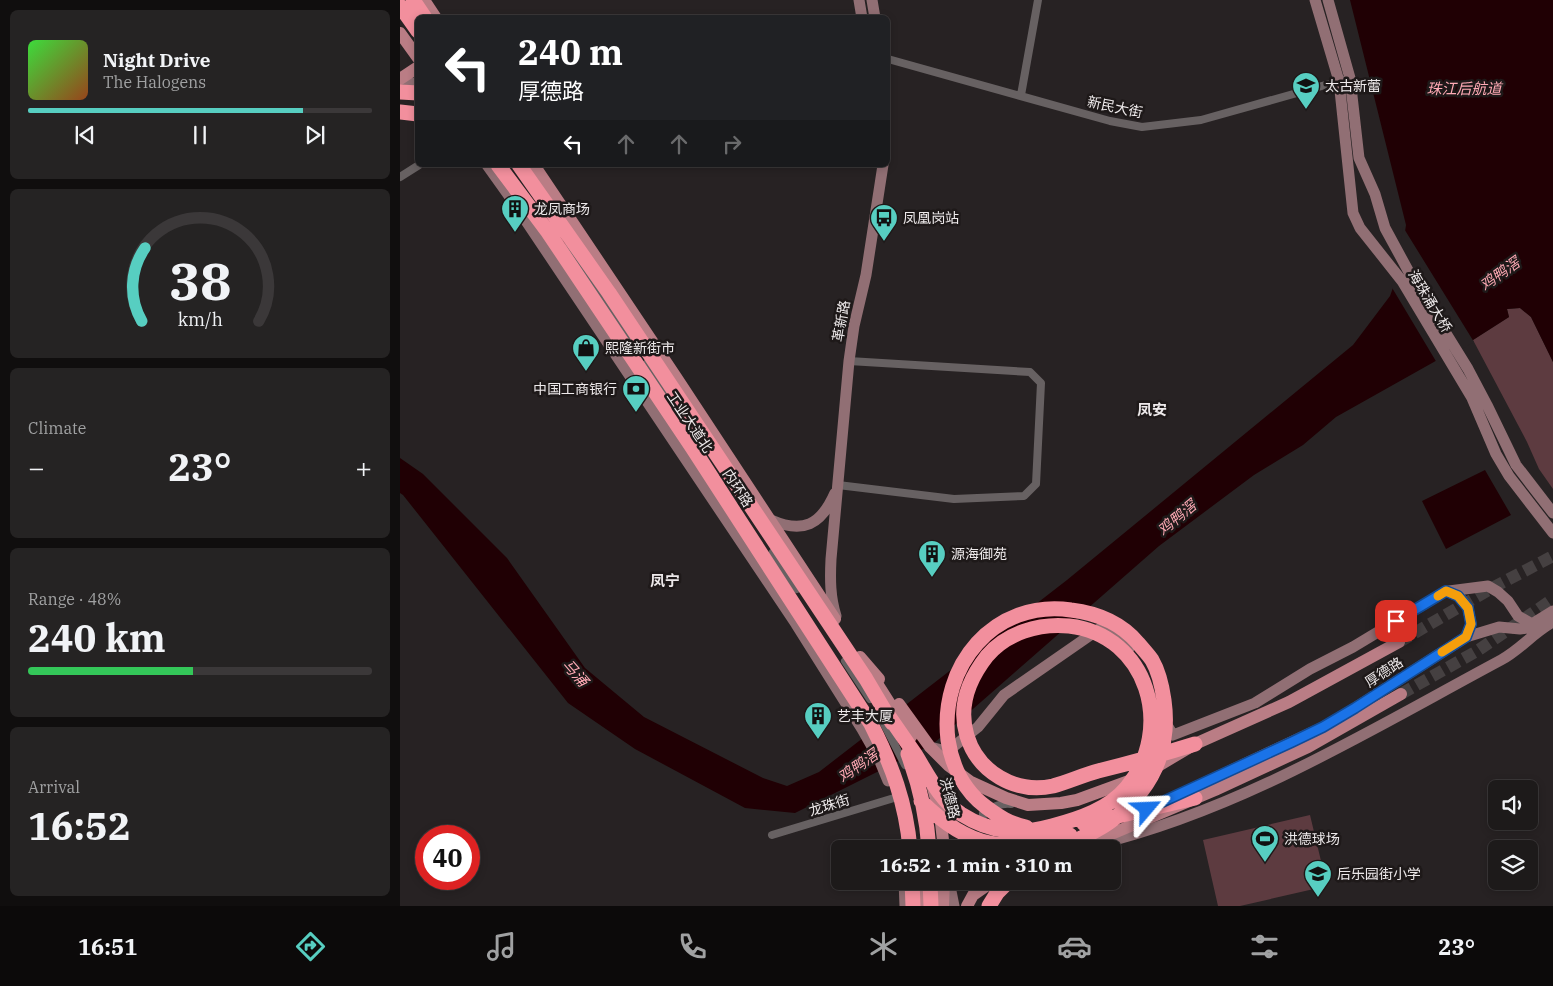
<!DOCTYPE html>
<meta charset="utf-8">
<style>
body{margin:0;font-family:"IBM Plex Serif","Noto Sans SC",serif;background:#252323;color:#f1f3f6;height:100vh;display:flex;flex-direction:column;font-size:19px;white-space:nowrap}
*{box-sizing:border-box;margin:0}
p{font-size:16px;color:#a0a1a2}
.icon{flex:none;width:28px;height:28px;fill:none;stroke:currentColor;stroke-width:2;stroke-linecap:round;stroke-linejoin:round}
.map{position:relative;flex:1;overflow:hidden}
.drawer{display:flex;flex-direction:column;gap:10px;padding:10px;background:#100e0e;width:400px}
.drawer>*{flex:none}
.guide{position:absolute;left:15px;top:15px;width:475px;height:152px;border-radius:8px;box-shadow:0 2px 8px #0003,0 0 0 1px #3b3839;background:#202124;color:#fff;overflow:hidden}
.fabs{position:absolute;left:1088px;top:780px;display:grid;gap:10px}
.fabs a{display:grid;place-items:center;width:50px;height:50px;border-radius:8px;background:#1d1a1a;box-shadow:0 2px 8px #0003,0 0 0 1px #3b3839;font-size:25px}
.speed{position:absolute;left:15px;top:825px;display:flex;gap:10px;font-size:25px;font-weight:700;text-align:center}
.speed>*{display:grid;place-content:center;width:65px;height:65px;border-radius:50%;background:#1d1a1a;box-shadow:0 2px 8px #0003,0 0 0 1px #3b3839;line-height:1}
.speed .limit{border:8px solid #d22;background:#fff;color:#111}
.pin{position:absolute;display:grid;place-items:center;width:42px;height:42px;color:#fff;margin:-21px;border-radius:10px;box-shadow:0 2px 8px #0006}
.me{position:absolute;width:55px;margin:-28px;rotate:64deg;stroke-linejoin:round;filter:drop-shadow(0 0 4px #0008)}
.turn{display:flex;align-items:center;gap:18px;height:105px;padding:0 20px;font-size:22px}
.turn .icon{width:65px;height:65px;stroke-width:2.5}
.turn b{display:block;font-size:35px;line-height:42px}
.lanes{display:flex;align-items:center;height:48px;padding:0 20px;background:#0003;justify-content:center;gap:25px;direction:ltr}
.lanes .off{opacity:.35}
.big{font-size:38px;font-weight:700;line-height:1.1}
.drawer .card{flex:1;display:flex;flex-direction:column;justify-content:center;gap:8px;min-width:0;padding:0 18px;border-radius:8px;background:#252323}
.drawer .dial{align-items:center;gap:0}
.dial svg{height:130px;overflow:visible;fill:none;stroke:#3b3839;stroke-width:7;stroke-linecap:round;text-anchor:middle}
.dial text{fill:#f1f3f6;stroke:none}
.song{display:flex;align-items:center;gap:15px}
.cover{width:60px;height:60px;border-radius:8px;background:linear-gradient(135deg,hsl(120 70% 55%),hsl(20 70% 35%))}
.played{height:5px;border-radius:2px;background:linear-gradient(90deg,#57cec1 80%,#3b3839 80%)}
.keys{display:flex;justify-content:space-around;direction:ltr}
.heat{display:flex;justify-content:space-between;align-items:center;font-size:28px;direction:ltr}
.charge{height:8px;border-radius:4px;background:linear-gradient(90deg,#34c759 48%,#3b3839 0)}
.trip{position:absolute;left:431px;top:840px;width:290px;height:50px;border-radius:8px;background:#1d1a1a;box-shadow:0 2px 8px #0003,0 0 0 1px #3b3839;font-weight:700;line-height:50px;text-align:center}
.tab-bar{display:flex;height:80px;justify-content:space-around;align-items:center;background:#0c0a0a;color:#a0a1a2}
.tab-bar .icon{width:35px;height:35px}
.tab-bar .on{color:#57cec1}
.tab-bar b{font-size:22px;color:#f1f3f6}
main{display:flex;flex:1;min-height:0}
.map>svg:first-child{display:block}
</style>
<main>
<section class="drawer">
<div class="card">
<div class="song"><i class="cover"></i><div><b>Night Drive</b><p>The Halogens</p></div></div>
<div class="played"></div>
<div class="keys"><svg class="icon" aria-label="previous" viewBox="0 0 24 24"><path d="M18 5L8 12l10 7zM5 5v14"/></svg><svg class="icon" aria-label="pause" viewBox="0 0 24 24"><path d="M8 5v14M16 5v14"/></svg><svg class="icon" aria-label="next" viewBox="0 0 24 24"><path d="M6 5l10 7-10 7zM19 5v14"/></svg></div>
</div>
<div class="card dial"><svg viewBox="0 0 100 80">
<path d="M14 69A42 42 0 1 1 86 69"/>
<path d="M14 69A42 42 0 0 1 16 24" stroke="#57cec1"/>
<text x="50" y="56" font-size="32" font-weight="700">38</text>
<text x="50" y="72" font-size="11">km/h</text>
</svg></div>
<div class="card"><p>Climate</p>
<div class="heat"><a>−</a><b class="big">23°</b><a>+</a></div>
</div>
<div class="card"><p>Range · 48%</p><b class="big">240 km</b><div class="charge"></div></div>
<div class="card"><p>Arrival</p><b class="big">16:52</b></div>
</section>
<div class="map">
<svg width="1153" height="906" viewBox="0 0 1153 906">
<rect width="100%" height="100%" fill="#272223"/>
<path fill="#5d3b40" d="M1120,308L1131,317L1153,362V489L1139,469L1127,442L1073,340L1109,317L1107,309Z
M910,815L927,886L840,906H818L803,840Z"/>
<path fill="#200004" d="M950,0H1153V362L1131,317L1120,308L1107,309L1109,317L1073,340L936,417L903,445L854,475L759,546L533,744L395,813L345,808L235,749L168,703L3,495L0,493V458L23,474L107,558L185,668L244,717L363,778L387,786L419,772L667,580L953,345L990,296L999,271L1006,225Z
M1085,470L1111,515L1046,549L1022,501Z"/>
<path fill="#272223" d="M1003,227L1074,342L1037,363L991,286L997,270Z"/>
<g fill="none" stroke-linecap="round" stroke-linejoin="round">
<path stroke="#454041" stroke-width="12" stroke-dasharray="12 6" stroke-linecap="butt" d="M999,642L1092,588L1153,556
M1001,694L1077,651L1153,599"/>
<path stroke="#676162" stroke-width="8" d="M488,59L710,121L742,127L801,120L943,80
M621,95L638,0
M0,177L19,165
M168,247L236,347
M247,363L278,410
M438,485L554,499L624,496L636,484L641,383L630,372L449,361
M373,552L397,589
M445,661L470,699
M482,720L505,765
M582,826L583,813C593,807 599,803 611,804
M372,835L494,798"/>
<path stroke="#916f74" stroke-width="11" d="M459,0L462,18
M472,0L475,18
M915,0L939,81L953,213L960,228L1002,281L1072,398L1096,454L1109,476L1153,533
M928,0L950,78L959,158L975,194L985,228L1016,285L1068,369L1087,405L1116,465L1153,513
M0,81L18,84
M87,165L112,200L396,624L462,729L479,759L488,781
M371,520C403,534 421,525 435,493
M1049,591L1088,586L1098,592L1108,601L1118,616L1132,624L1153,611
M436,616C430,597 430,579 431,559L449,361L454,326L466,275L483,165
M1066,637L1099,627L1120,629L1138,627
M764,720L773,735L855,703L910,669L953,647L1046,591L1059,596L1068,608L1071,624L1066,637L955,708L923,727L767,800
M530,747L542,750L553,747L578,727L604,695L702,627L723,641L729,648
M695,845C841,810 970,730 1101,660C1120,650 1134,632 1153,622
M504,881L505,906
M549,881L554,906"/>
<path stroke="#ba7d85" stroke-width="12" d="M24,0L36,18
M0,33L18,58
M0,79L18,67
M134,165L276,377L435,619
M460,657L479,679
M471,674L511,737
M499,704L530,747L549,766L571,782L606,798L628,805L661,803L677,800L729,781L758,766L795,744L889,702L999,642
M533,788L540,814L544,849
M676,849L815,790L908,747L1001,694
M520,881L521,906
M543,906L544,881
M567,906L573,895L593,881"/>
<path stroke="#f28f9d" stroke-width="15" d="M13,0L25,18
M0,6L18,31
M0,92L18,93
M0,112L18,114
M98,165L148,232L292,447L471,724C492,765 506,803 510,849
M119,165L209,293L466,679L492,723
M488,715C497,728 506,741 515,754C528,775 540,800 561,814C591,833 619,835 652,826C679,819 709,809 727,787C775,729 748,635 669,626C639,623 606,633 587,656C569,679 558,707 567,736C578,772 615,794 653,786C668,782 683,775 698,771C731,763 763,754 795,744
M508,754C519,784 527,817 529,849
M521,801C569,849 607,854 670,835
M684,824L795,798
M626,827C610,824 598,816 586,807C564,791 552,766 548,740C539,666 594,599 671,610C696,613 721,623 738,643C742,648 748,654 752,660C759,672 762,686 764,700C771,750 752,790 711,821C695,833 676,840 658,849
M512,881L513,906
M530,881L531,906
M589,906L597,893L609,881"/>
</g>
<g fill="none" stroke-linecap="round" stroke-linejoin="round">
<defs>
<path id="route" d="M747,809L892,742L923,727L955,708L1066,637L1071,624L1068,608L1058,596L1046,591L996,621"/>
</defs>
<use href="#route" stroke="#114b97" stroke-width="12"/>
<use href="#route" stroke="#1a73e8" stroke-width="9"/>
<path stroke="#f59e0b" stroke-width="9" d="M1038,596L1046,591L1058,596L1068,608L1071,624L1066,637L1042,652"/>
</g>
<defs>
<symbol id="school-pin" viewBox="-11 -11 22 30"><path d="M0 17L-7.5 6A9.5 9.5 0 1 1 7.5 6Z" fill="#57cec1" stroke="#1e1919"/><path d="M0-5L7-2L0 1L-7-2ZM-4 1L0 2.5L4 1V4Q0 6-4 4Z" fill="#111"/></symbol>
<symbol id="building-pin" viewBox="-11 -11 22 30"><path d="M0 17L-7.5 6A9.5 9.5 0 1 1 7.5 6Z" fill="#57cec1" stroke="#1e1919"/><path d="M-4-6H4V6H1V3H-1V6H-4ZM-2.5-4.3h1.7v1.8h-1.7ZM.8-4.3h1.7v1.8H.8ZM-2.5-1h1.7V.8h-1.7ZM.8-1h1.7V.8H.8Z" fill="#111"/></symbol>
<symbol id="bus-pin" viewBox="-11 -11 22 30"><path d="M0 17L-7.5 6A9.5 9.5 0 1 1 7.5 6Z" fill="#57cec1" stroke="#1e1919"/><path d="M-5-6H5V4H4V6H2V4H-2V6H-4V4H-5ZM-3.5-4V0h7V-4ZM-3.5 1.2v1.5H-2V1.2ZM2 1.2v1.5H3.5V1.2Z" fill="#111"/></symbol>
<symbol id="shop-pin" viewBox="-11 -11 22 30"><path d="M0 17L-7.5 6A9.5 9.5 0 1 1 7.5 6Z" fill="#57cec1" stroke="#1e1919"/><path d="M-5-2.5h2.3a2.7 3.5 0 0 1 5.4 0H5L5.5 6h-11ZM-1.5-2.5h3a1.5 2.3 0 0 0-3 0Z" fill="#111"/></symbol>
<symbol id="bank-pin" viewBox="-11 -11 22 30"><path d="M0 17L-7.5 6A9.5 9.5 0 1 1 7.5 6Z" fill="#57cec1" stroke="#1e1919"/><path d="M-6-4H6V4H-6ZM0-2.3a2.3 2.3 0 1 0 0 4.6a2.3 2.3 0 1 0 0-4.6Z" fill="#111"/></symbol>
<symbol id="stadium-pin" viewBox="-11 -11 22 30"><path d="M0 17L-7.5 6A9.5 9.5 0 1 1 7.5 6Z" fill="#57cec1" stroke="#1e1919"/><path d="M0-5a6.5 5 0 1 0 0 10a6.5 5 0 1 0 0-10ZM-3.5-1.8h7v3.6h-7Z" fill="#111"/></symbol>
</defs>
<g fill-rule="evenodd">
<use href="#school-pin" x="890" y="70" width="32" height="43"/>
<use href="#building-pin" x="99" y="193" width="32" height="43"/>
<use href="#bus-pin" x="468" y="202" width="32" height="43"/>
<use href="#shop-pin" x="170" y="332" width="32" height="43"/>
<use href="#bank-pin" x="220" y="373" width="32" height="43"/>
<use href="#building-pin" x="516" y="538" width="32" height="43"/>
<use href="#building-pin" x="402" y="700" width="32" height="43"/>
<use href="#stadium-pin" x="849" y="823" width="32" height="43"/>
<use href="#school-pin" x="902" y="858" width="32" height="43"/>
</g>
<g text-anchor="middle" stroke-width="5" stroke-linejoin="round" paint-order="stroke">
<g font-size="14" fill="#ede9ea" stroke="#1e1919" text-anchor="start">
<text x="925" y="91">太古新蕾</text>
<text x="134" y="214">龙凤商场</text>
<text x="503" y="223">凤凰岗站</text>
<text x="205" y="353">熙隆新街市</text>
<text x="217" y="394" text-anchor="end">中国工商银行</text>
<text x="551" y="559">源海御苑</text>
<text x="437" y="721">艺丰大厦</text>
<text x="884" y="844">洪德球场</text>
<text x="937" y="879">后乐园街小学</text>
</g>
<g font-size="14" fill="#ede9ea" stroke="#1e1919">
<text transform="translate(715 107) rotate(12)" y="5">新民大街</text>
<text transform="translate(1030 301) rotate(59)" y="5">海珠涌大桥</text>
<text transform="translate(441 321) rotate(-80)" y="5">革新路</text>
<text transform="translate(290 422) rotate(56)" y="5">工业大道北</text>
<text transform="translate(338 488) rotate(57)" y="5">内环路</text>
<text transform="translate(984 672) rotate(-33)" y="5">厚德路</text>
<text transform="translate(550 798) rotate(76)" y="5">洪德路</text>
<text transform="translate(429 805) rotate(-17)" y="5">龙珠街</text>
</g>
<g font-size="15" font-style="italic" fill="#ffaab5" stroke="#1e1919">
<text x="1064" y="94">珠江后航道</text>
<text transform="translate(1100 274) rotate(-36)" y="5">鸡鸭滘</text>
<text transform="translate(777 518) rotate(-40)" y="5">鸡鸭滘</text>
<text transform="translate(175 673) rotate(49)" y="5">马涌</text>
<text transform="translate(458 766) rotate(-35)" y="5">鸡鸭滘</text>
</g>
<g font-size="15" font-weight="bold" fill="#ede9ea" stroke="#1e1919">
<text x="752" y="415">凤安</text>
<text x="265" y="586">凤宁</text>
</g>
</g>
</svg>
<div class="fabs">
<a><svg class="icon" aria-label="sound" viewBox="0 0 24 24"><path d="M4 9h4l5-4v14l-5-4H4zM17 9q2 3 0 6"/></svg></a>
<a><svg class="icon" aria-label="layers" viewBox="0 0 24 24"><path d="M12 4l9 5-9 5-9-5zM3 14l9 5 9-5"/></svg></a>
</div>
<div class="speed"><div class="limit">40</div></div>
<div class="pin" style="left:996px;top:621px;background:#d93025"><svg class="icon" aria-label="arrive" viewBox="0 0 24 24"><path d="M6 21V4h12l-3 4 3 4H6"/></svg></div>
<svg class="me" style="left:747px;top:809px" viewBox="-20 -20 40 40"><path d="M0-17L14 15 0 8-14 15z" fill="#1a73e8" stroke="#fff" stroke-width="4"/></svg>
<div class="trip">16:52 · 1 min · 310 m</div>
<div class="guide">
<div class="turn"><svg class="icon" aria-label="left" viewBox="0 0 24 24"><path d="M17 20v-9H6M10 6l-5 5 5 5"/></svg><div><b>240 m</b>厚德路</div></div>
<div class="lanes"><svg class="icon" aria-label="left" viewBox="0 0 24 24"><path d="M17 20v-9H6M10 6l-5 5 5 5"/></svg><svg class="icon off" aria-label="ahead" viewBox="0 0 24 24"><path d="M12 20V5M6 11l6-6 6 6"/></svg><svg class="icon off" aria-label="ahead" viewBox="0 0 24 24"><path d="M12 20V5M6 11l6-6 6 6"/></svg><svg class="icon off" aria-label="right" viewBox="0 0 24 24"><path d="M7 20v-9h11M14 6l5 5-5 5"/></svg></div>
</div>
</div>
</main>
<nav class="tab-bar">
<b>16:51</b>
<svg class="icon on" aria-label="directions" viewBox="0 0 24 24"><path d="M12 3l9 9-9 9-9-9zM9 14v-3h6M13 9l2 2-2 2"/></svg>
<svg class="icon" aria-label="music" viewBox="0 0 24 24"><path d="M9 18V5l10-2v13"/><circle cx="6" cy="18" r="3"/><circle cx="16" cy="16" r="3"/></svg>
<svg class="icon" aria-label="phone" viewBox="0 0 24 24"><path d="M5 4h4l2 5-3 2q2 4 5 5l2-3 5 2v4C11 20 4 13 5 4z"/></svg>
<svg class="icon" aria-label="climate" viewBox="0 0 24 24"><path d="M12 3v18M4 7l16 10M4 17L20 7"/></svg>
<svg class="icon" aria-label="car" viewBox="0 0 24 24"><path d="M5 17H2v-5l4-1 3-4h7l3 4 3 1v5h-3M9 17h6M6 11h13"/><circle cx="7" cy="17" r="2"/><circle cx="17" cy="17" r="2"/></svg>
<svg class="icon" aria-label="filters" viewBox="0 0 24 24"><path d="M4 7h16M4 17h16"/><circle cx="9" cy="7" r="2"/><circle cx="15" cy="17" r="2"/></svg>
<b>23°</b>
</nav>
